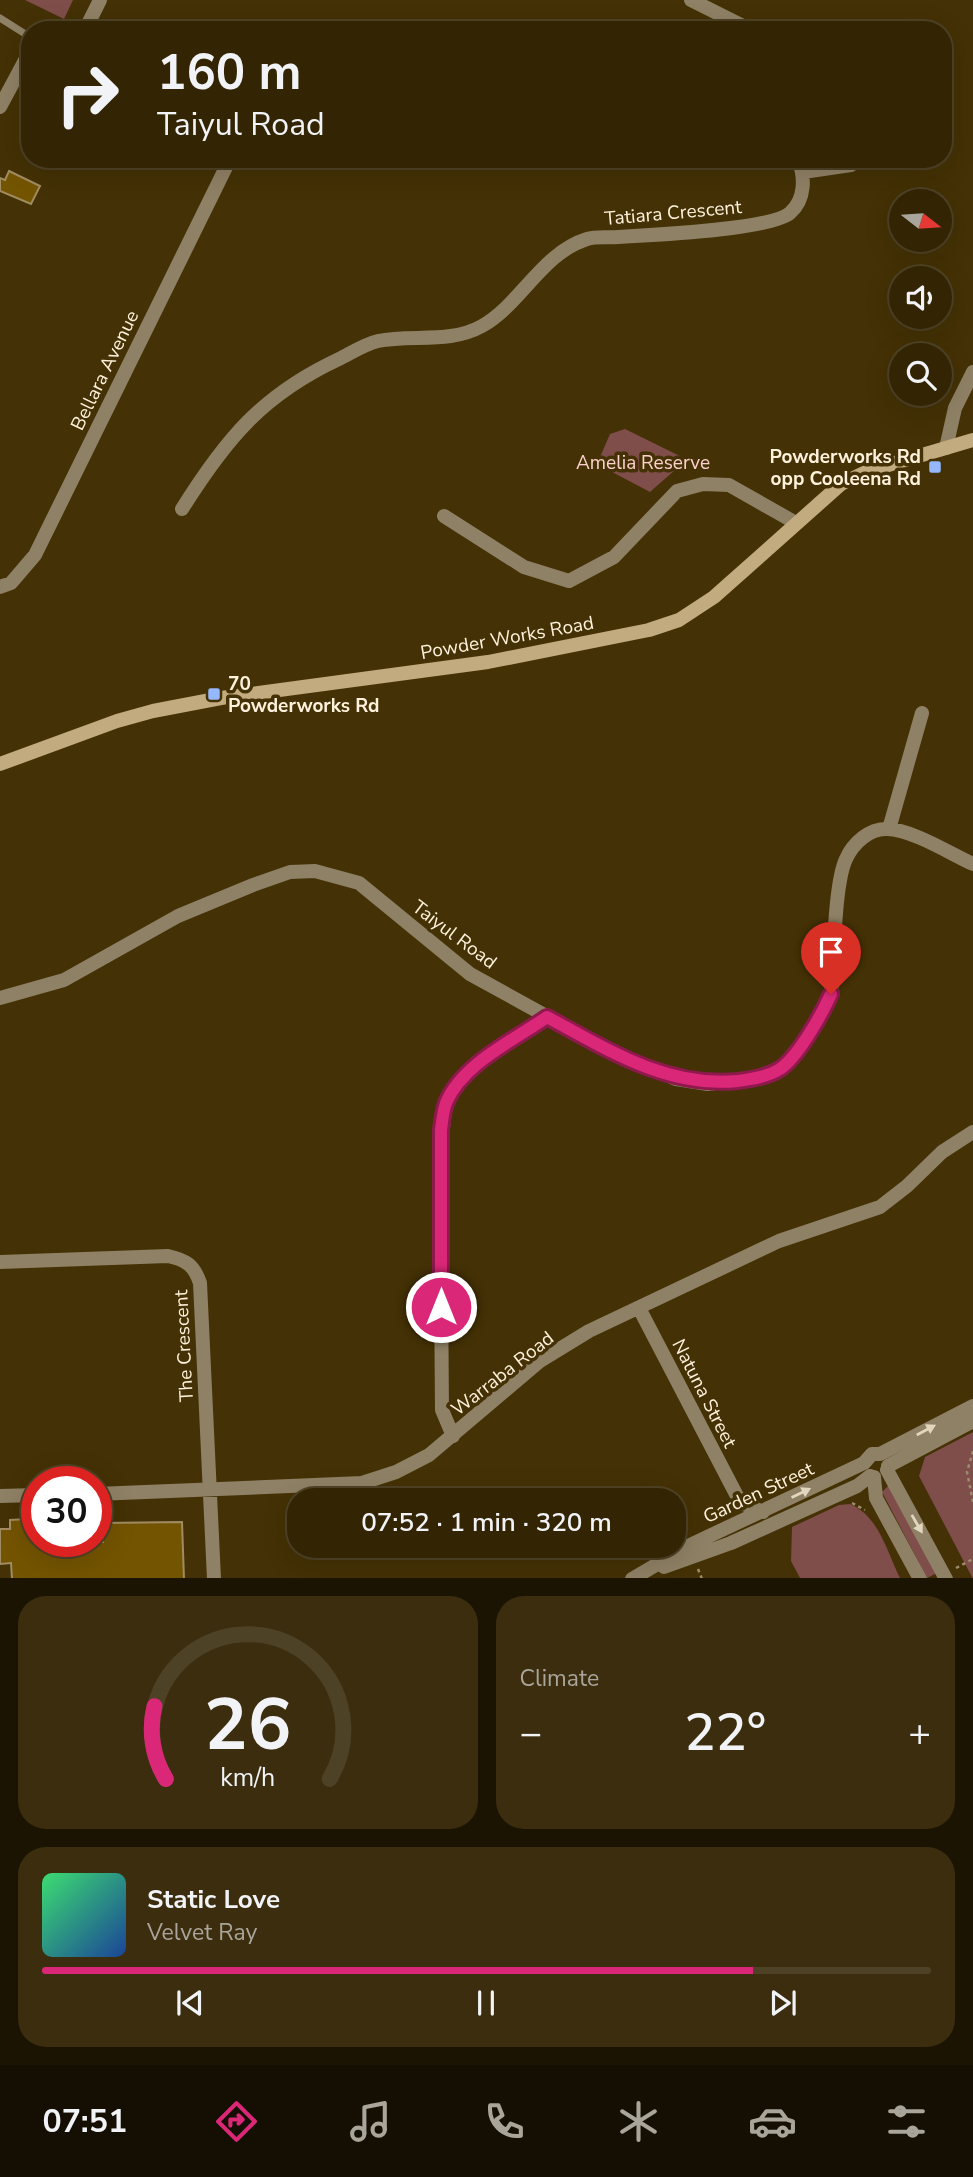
<!DOCTYPE html>
<meta charset="utf-8">
<style>
body{margin:0;font-family:"Nunito Sans",sans-serif;background:#3b2d0e;color:#f1f3f6;height:100vh;display:flex;flex-direction:column;font-size:26px;white-space:nowrap}
*{box-sizing:border-box;margin:0}
p{font-size:23px;color:#a9a59a}
.icon{flex:none;width:38px;height:38px;fill:none;stroke:currentColor;stroke-width:2;stroke-linecap:round;stroke-linejoin:round}
.map{position:relative;height:1578px;overflow:hidden}
.side{display:flex;flex-direction:column;gap:18px;padding:18px;background:#1c1402;flex:1}
.side>*{flex:none}
.guide{position:absolute;left:21px;top:21px;width:931px;height:147px;border-radius:28px;box-shadow:0 7px 28px #0002,0 0 0 2px #4e4226;background:#332504;color:#f1f3f6;overflow:hidden}
.needle{width:46px;rotate:107deg}
.buttons{position:absolute;left:889px;top:189px;display:grid;gap:14px}
.buttons a{display:grid;place-items:center;width:63px;height:63px;border-radius:50%;background:#332504;box-shadow:0 7px 28px #0002,0 0 0 2px #4e4226;font-size:35px}
.speed{position:absolute;left:21px;top:1466px;display:flex;gap:14px;font-size:35px;font-weight:700;text-align:center}
.speed>*{display:grid;place-content:center;width:91px;height:91px;border-radius:50%;background:#332504;box-shadow:0 7px 28px #0002,0 0 0 2px #4e4226;line-height:1}
.speed .limit{border:10px solid #d22;background:#fff;color:#111}
.pin{position:absolute;display:grid;place-items:center;width:60px;height:60px;color:#fff;margin:-72px -30px;border-radius:50% 50% 50% 0;rotate:-45deg;box-shadow:0 0 7px #0007}
.pin .icon{rotate:45deg}
.me{position:absolute;width:77px;margin:-38px;rotate:0deg;stroke-linejoin:round;filter:drop-shadow(0 0 5px #0008)}
.turn{display:flex;align-items:center;gap:24px;height:147px;padding:0 21px;font-size:32px}
.turn .icon{width:91px;height:91px;stroke-width:2.5}
.turn b{display:block;font-size:49px;line-height:60px}
.big{font-size:52px;font-weight:600;line-height:1.1}
.side .card{flex:1;display:flex;flex-direction:column;justify-content:center;gap:10px;min-width:0;padding:0 24px;border-radius:28px;background:#3b2d0e}
.side .dial{align-items:center;gap:0}
.dial svg{height:182px;overflow:visible;fill:none;stroke:#4e4226;stroke-width:7;stroke-linecap:round;text-anchor:middle}
.dial text{fill:#f1f3f6;stroke:none}
.song{display:flex;align-items:center;gap:21px}
.cover{width:84px;height:84px;border-radius:10px;background:linear-gradient(135deg,hsl(140 70% 55%),hsl(220 70% 35%))}
.played{height:7px;border-radius:4px;background:linear-gradient(90deg,#db2777 80%,#4e4226 80%)}
.keys{display:flex;justify-content:space-around;direction:ltr}
.heat{display:flex;justify-content:space-between;align-items:center;font-size:38px;direction:ltr}
.side .tiles{flex:1;display:grid;gap:18px;grid-template-columns:1fr 1fr}
.card:last-child{grid-column:span 2}
.trip{position:absolute;left:287px;top:1488px;width:399px;height:70px;border-radius:28px;background:#332504;box-shadow:0 7px 28px #0002,0 0 0 2px #4e4226;font-weight:600;line-height:70px;text-align:center}
.menu{display:flex;height:112px;justify-content:space-around;align-items:center;background:#140f02;color:#a9a59a}
.menu .icon{width:49px;height:49px}
.menu .active{color:#db2777}
.menu b{font-size:32px;color:#f1f3f6}
.map>svg:first-child{display:block}
</style>
<div class="map">
<svg width="973" height="1579" viewBox="0 0 973 1579">
<rect width="100%" height="100%" fill="#443105"/>
<path fill="#7f4d4a" d="M25,0H73L64,19Z
M625,429L696,464L675,470L650,492L597,464L610,434Z
M973,1432V1579L919,1476L925,1457Z
M889,1485L937,1573L927,1578L882,1492Z
M850,1504C879,1516 887,1552 900,1578H800L791,1561L792,1527L839,1505Z"/>
<path fill="#735400" stroke="#a18c62" stroke-width="2" d="M9,171L40,186L31,204L0,191V178L5,180Z
M27,1519V1527H37V1542H103L102,1523L182,1522L184,1579H12L11,1563L0,1564V1529H10V1520Z"/>
<g fill="none" stroke-linecap="round" stroke-linejoin="round">
<path stroke="#9b8c6a" stroke-width="2.5" stroke-dasharray="3.5 3.5" stroke-linecap="butt" d="M973,1451L967,1472L973,1502
M852,1503L865,1510
M956,1568L973,1559
M698,1569L702,1579"/>
<path stroke="#8f8165" stroke-width="7" d="M0,18L30,37"/>
<path stroke="#8f8165" stroke-width="14" d="M691,0L751,30
M85,30L100,0
M0,107L30,51
M803,172L851,165L857,159
M946,448L955,408L973,372
M182,509C226,439 262,395 339,359C351,353 365,344 378,341C412,334 450,344 482,326C521,304 542,253 587,239C596,236 609,238 618,237C650,235 770,230 790,213C806,199 805,176 798,159
M444,516L524,567L569,581L614,557L677,491L703,484L729,485L796,523
M0,587L11,583L35,555L230,159
M889,829L922,713
M0,998L64,980L178,916L253,885L290,872L315,871L359,883L470,974L606,1049L676,1079L708,1084L750,1079L782,1068L815,1026L831,994C834,963 834,884 846,859C853,843 870,828 887,829C911,829 951,854 973,864
M0,1262L168,1256C186,1260 194,1265 200,1283L214,1579
M639,1308L737,1496L746,1505L763,1512
M453,1436L442,1410L440,1152L446,1103L457,1085L481,1062L547,1017
M96,1494L362,1483L396,1472L429,1455L540,1361L589,1331L779,1241L880,1207L907,1186L942,1152L973,1132
M0,1496L37,1495"/>
<path stroke="#8f8165" stroke-width="14" d="M888,1466L973,1421
M887,1470L946,1579
M874,1477L876,1498L920,1579
M664,1567L731,1543L857,1486L870,1476
M632,1579L688,1546L864,1463L872,1454H880L973,1406"/>
<path stroke="#c2ab7f" stroke-width="14" d="M0,764L117,721L153,711L221,698L488,662L649,630L679,620L714,597L841,484L868,471L973,440"/>
</g>
<defs><path id="oneway-solid" d="M-6-.8H1V-3.2L6.5 0L1 3.2V.8H-6Z" transform="scale(1.75)"/></defs>
<g fill="#e2d6be">
<use href="#oneway-solid" transform="translate(926 1430) rotate(-28)"/>
<use href="#oneway-solid" transform="translate(801 1493) rotate(-26)"/>
<use href="#oneway-solid" transform="translate(917 1524) rotate(60)"/>
</g>
<g fill="none" stroke-linecap="round" stroke-linejoin="round">
<defs>
<path id="route" d="M441,1307V1130C442,1122 443,1111 446,1103C462,1064 514,1040 547,1017C608,1050 667,1088 738,1081C752,1079 767,1077 780,1069C798,1057 822,1014 831,994"/>
</defs>
<use href="#route" stroke="#8e194d" stroke-width="18"/>
<use href="#route" stroke="#db2777" stroke-width="12"/>
</g>
<g fill="#94b7fd" stroke="#443105" stroke-width="2.5">
<rect x="928" y="460" width="14" height="14" rx="3.5"/>
<rect x="207" y="687" width="14" height="14" rx="3.5"/>
</g>
<g text-anchor="middle" stroke-width="7" stroke-linejoin="round" paint-order="stroke">
<g font-size="19" fill="#fef2dc" stroke="#443105">
<text transform="translate(673 212) rotate(-5)" y="7">Tatiara Crescent</text>
<text transform="translate(104 370) rotate(-64)" y="7">Bellara Avenue</text>
<text transform="translate(507 637) rotate(-10)" y="7">Powder Works Road</text>
<text transform="translate(455 934) rotate(37)" y="7">Taiyul Road</text>
<text transform="translate(183 1346) rotate(-93)" y="7">The Crescent</text>
<text transform="translate(502 1373) rotate(-38)" y="7">Warraba Road</text>
<text transform="translate(705 1393) rotate(63)" y="7">Natuna Street</text>
<text transform="translate(758 1492) rotate(-25)" y="7">Garden Street</text>
</g>
<g font-size="19" font-weight="bold" fill="#fef2dc" stroke="#443105" text-anchor="end">
<text x="921" y="463">Powderworks Rd<tspan x="921" dy="22">opp Cooleena Rd</tspan></text>
<text x="228" y="690" text-anchor="start">70<tspan x="228" dy="22">Powderworks Rd</tspan></text>
</g>
<g font-size="19" fill="#fdd1cd" stroke="#443105">
<text x="643" y="469">Amelia Reserve</text>
</g>
</g>
</svg>
<div class="buttons">
<a><svg class="needle" viewBox="-14 -14 28 28"><path d="M0-13l5 13h-10z" fill="#e53935"/><path d="M0 13l5-13h-10z" fill="#a9a59a"/></svg></a>
<a><svg class="icon" aria-label="sound" viewBox="0 0 24 24"><path d="M4 9h4l5-4v14l-5-4H4zM17 9q2 3 0 6"/></svg></a>
<a><svg class="icon" aria-label="search" viewBox="0 0 24 24"><circle cx="10" cy="10" r="6"/><path d="M15 15l6 6"/></svg></a>
</div>
<div class="speed"><div class="limit">30</div></div>
<div class="pin" style="left:831px;top:994px;background:#d93025"><svg class="icon" aria-label="arrive" viewBox="0 0 24 24"><path d="M6 21V4h12l-3 4 3 4H6"/></svg></div>
<svg class="me" style="left:441px;top:1307px" viewBox="-20 -20 40 40"><circle r="17" fill="#db2777" stroke="#fff" stroke-width="3"/><path d="M0-11L8 9 0 5-8 9z" fill="#fff"/></svg>
<div class="trip">07:52 · 1 min · 320 m</div>
<div class="guide">
<div class="turn"><svg class="icon" aria-label="right" viewBox="0 0 24 24"><path d="M7 20v-9h11M14 6l5 5-5 5"/></svg><div><b>160 m</b>Taiyul Road</div></div>
</div>
</div>
<section class="side">
<div class="tiles">
<div class="card dial"><svg viewBox="0 0 100 80">
<path d="M14 69A42 42 0 1 1 86 69"/>
<path d="M14 69A42 42 0 0 1 9 37" stroke="#db2777"/>
<text x="50" y="56" font-size="32" font-weight="700">26</text>
<text x="50" y="72" font-size="11">km/h</text>
</svg></div>
<div class="card"><p>Climate</p>
<div class="heat"><a>−</a><b class="big">22°</b><a>+</a></div>
</div>
<div class="card">
<div class="song"><i class="cover"></i><div><b>Static Love</b><p>Velvet Ray</p></div></div>
<div class="played"></div>
<div class="keys"><svg class="icon" aria-label="previous" viewBox="0 0 24 24"><path d="M18 5L8 12l10 7zM5 5v14"/></svg><svg class="icon" aria-label="pause" viewBox="0 0 24 24"><path d="M8 5v14M16 5v14"/></svg><svg class="icon" aria-label="next" viewBox="0 0 24 24"><path d="M6 5l10 7-10 7zM19 5v14"/></svg></div>
</div>
</div>
</section>
<nav class="menu">
<b>07:51</b>
<svg class="icon active" aria-label="directions" viewBox="0 0 24 24"><path d="M12 3l9 9-9 9-9-9zM9 14v-3h6M13 9l2 2-2 2"/></svg>
<svg class="icon" aria-label="music" viewBox="0 0 24 24"><path d="M9 18V5l10-2v13"/><circle cx="6" cy="18" r="3"/><circle cx="16" cy="16" r="3"/></svg>
<svg class="icon" aria-label="phone" viewBox="0 0 24 24"><path d="M5 4h4l2 5-3 2q2 4 5 5l2-3 5 2v4C11 20 4 13 5 4z"/></svg>
<svg class="icon" aria-label="climate" viewBox="0 0 24 24"><path d="M12 3v18M4 7l16 10M4 17L20 7"/></svg>
<svg class="icon" aria-label="car" viewBox="0 0 24 24"><path d="M5 17H2v-5l4-1 3-4h7l3 4 3 1v5h-3M9 17h6M6 11h13"/><circle cx="7" cy="17" r="2"/><circle cx="17" cy="17" r="2"/></svg>
<svg class="icon" aria-label="filters" viewBox="0 0 24 24"><path d="M4 7h16M4 17h16"/><circle cx="9" cy="7" r="2"/><circle cx="15" cy="17" r="2"/></svg>
</nav>
